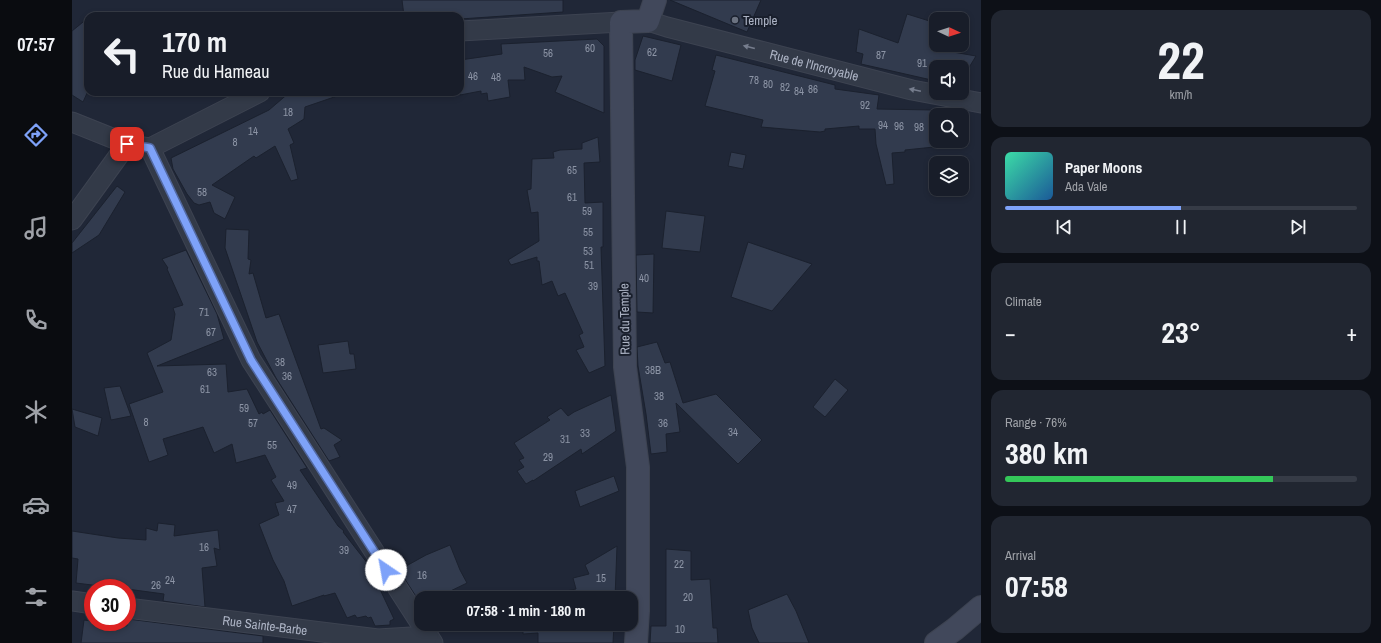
<!DOCTYPE html>
<meta charset="utf-8">
<style>
body{margin:0;font-family:"Archivo Narrow",sans-serif;background:#212631;color:#f1f3f6;height:100vh;display:flex;flex-direction:column;font-size:15px;white-space:nowrap}
*{box-sizing:border-box;margin:0}
p{font-size:13px;color:#9fa2a8}
.icon{flex:none;width:22px;height:22px;fill:none;stroke:currentColor;stroke-width:2;stroke-linecap:round;stroke-linejoin:round}
.map{position:relative;flex:1;overflow:hidden}
.drawer{display:flex;flex-direction:column;gap:10px;padding:10px;background:#0d1017;width:400px}
.drawer>*{flex:none}
.banner{position:absolute;left:12px;top:12px;width:380px;height:84px;border-radius:12px;box-shadow:0 2px 6px #0003,0 0 0 1px #363b46;background:#181d29;color:#f1f3f6;overflow:hidden}
.needle{width:26px;rotate:94deg}
.fabs{position:absolute;left:857px;top:12px;display:grid;gap:8px}
.fabs a{display:grid;place-items:center;width:40px;height:40px;border-radius:8px;background:#181d29;box-shadow:0 2px 6px #0003,0 0 0 1px #363b46;font-size:20px}
.speed{position:absolute;left:12px;top:579px;display:flex;gap:8px;font-size:20px;font-weight:700;text-align:center}
.speed>*{display:grid;place-content:center;width:52px;height:52px;border-radius:50%;background:#181d29;box-shadow:0 2px 6px #0003,0 0 0 1px #363b46;line-height:1}
.speed .limit{border:6px solid #d22;background:#fff;color:#111}
.pin{position:absolute;display:grid;place-items:center;width:34px;height:34px;color:#fff;margin:-17px;border-radius:8px;box-shadow:0 2px 6px #0006}
.me{position:absolute;width:44px;margin:-22px;rotate:327deg;stroke-linejoin:round;filter:drop-shadow(0 0 3px #0008)}
.turn{display:flex;align-items:center;gap:14px;height:84px;padding:0 12px;font-size:18px}
.turn .icon{width:52px;height:52px;stroke-width:2.5}
.turn b{display:block;font-size:28px;line-height:34px}
.big{font-size:30px;font-weight:700;line-height:1.1}
.drawer .tile{flex:1;display:flex;flex-direction:column;justify-content:center;gap:6px;min-width:0;padding:0 14px;border-radius:12px;background:#212631}
.drawer .dial{align-items:center;gap:0}
.dial b{font-size:52px;line-height:1}
.song{display:flex;align-items:center;gap:12px}
.cover{width:48px;height:48px;border-radius:6px;background:linear-gradient(135deg,hsl(160 70% 55%),hsl(210 70% 35%))}
.played{height:4px;border-radius:2px;background:linear-gradient(90deg,#7ea2f9 50%,#363b46 50%)}
.keys{display:flex;justify-content:space-around;direction:ltr}
.heat{display:flex;justify-content:space-between;align-items:center;font-size:22px;direction:ltr}
.charge{height:6px;border-radius:3px;background:linear-gradient(90deg,#34c759 76%,#363b46 0)}
.trip{position:absolute;left:342px;top:591px;width:224px;height:40px;border-radius:12px;background:#181d29;box-shadow:0 2px 6px #0003,0 0 0 1px #363b46;font-weight:700;line-height:40px;text-align:center}
main{display:flex;flex:1;min-height:0}
.dock{display:flex;flex-direction:column;width:72px;justify-content:space-around;align-items:center;background:#0a0c10;color:#9fa2a8}
.dock .icon{width:28px;height:28px}
.dock .current{color:#7ea2f9}
.dock b{font-size:18px;color:#f1f3f6}
.map>svg:first-child{display:block}
</style>
<main>
<nav class="dock">
<b>07:57</b>
<svg class="icon current" aria-label="directions" viewBox="0 0 24 24"><path d="M12 3l9 9-9 9-9-9zM9 14v-3h6M13 9l2 2-2 2"/></svg>
<svg class="icon" aria-label="music" viewBox="0 0 24 24"><path d="M9 18V5l10-2v13"/><circle cx="6" cy="18" r="3"/><circle cx="16" cy="16" r="3"/></svg>
<svg class="icon" aria-label="phone" viewBox="0 0 24 24"><path d="M5 4h4l2 5-3 2q2 4 5 5l2-3 5 2v4C11 20 4 13 5 4z"/></svg>
<svg class="icon" aria-label="climate" viewBox="0 0 24 24"><path d="M12 3v18M4 7l16 10M4 17L20 7"/></svg>
<svg class="icon" aria-label="car" viewBox="0 0 24 24"><path d="M5 17H2v-5l4-1 3-4h7l3 4 3 1v5h-3M9 17h6M6 11h13"/><circle cx="7" cy="17" r="2"/><circle cx="17" cy="17" r="2"/></svg>
<svg class="icon" aria-label="filters" viewBox="0 0 24 24"><path d="M4 7h16M4 17h16"/><circle cx="9" cy="7" r="2"/><circle cx="15" cy="17" r="2"/></svg>
</nav>
<div class="map">
<svg width="909" height="643" viewBox="0 0 909 643">
<rect width="100%" height="100%" fill="#202737"/>
<path fill="#323b4e" stroke="#1b212e" d="M330,0H491V12L388,19V16H332Z
M598,0H689L675,32Z
M835,14L864,23V31L860,45H868L882,48L881,52L904,56L890,79V67H864V81L789,64L791,54L784,52L787,29L826,43Z
M16,18V91L11,102L0,95V31Z
M571,36L609,45L600,81L563,70V60Z
M525,39L532,46V113L483,92L490,76L480,77L452,67L453,80H436L438,97L416,101L415,93L409,94V91L388,95V60L430,54L429,44Z
M644,55L763,85V89L807,95L805,109L861,110V114L864,115V136L861,135L862,147L833,150V152L820,153L822,184L814,185L804,144L803,129H787V126L753,129V131L748,132L689,127L691,120L633,106L643,71L640,70Z
M218,92H270L271,94L233,107L232,119L216,129L222,143L218,145L226,179L219,181L203,146L184,158L182,156L140,185L163,197L153,219L142,213L138,202L127,205L122,203L115,194L101,169L99,158L197,110Z
M526,137L528,162L512,163L513,203L531,202V247H529L533,366L517,373L504,350L512,347L507,335L511,333L493,293L486,296L480,281L470,285L467,261H465V257L439,265L436,260L467,241L466,212L459,213L455,190L459,189L460,159L482,158L481,152L488,150L510,149V143Z
M659,152L674,155L671,169L656,166Z
M45,186L53,192L27,235L0,253V243Z
M594,211L633,216L628,252L590,248Z
M154,229L177,230L176,259L179,260L177,274L181,273L194,318L207,314L249,429L252,428L270,440L262,445L268,457L257,461L204,378L185,342L153,248Z
M676,242L740,264L700,311L659,297Z
M114,250L145,314L152,339L85,366L154,364L156,392L175,389L187,414L190,412L191,414L198,410L235,468L228,470L266,526L272,531L271,532L296,564L322,619L318,621V625L303,626L299,617L296,618L294,616L285,618L283,615L275,618L263,593L252,596V595L220,606L212,581L201,560L187,524L207,515L203,503L212,501L199,480L204,477L193,455L164,463L160,444L142,453L131,427L91,439L96,455L77,462L57,404L91,392L75,353L99,340L103,314L101,308L111,305L95,269L96,268L90,259Z
M582,254L581,313L565,312L564,255Z
M276,341L278,354H282L284,369L251,373L246,345Z
M585,342L593,363L598,362L611,403L644,394L690,440L666,464L604,403L608,432L594,434L595,452L579,454L574,414L566,366L565,347Z
M763,379L776,390L753,417L741,407Z
M48,386L59,416L39,420L32,388Z
M539,395L544,431L510,454L509,449L461,481V480L454,484L445,471L452,467L447,460L452,458L442,443L478,420L475,417L489,408L496,416L502,412Z
M0,409L30,418L26,436L3,427Z
M542,476L547,491L508,507L503,491Z
M86,523L103,525L102,536L146,530L148,550L142,548L145,566L130,568L133,607L91,601L92,594L55,589V588H44L4,583L6,559L0,558V531L46,538L74,540V528L85,531Z
M378,545L388,570L395,583L364,598H345L327,570L354,555Z
M545,546L543,598H459L504,589L501,578L517,574L513,565Z
M594,549L619,551V580L638,579L641,628H645L646,643H578L579,626H594Z
M715,594L724,611L737,643H687L680,628L676,610Z
M56,619L191,636V643H9L12,620L55,626Z
M451,624H542L541,643H466V633L451,634Z"/>
<g fill="none" stroke-linecap="round" stroke-linejoin="round">
<defs>
<g id="street">
<path id="s1" d="M576,21L595,27L840,90L909,103"/>
<path d="M388,31L549,22"/>
<path d="M0,122L55,144L78,148L179,360L361,643"/>
<path d="M78,148L188,92"/>
<path d="M0,220L55,144"/>
<path d="M0,601L21,604"/>
<path id="s2" d="M55,608L306,639L356,636"/>
</g>
<path id="secondary" d="M564,643L566,611V467L553,367L549,22L576,21L583,0
M864,643L883,629L909,607"/>
</defs>
<use href="#street" stroke="#3d4351" stroke-width="21"/>
<use href="#secondary" stroke="#3d4351" stroke-width="24"/>
<use href="#street" stroke="#333a48" stroke-width="19"/>
<use href="#secondary" stroke="#41485b" stroke-width="22"/>
</g>
<defs><path id="oneway-solid" d="M-6-.8H1V-3.2L6.5 0L1 3.2V.8H-6Z"/></defs>
<g fill="#767d8d">
<use href="#oneway-solid" transform="translate(677 47) rotate(-166)"/>
<use href="#oneway-solid" transform="translate(843 90) rotate(-168)"/>
</g>
<g fill="none" stroke-linecap="round" stroke-linejoin="round">
<defs>
<path id="route" d="M55,144L78,148L179,360L314,570"/>
</defs>
<use href="#route" stroke="#5269a2" stroke-width="10"/>
<use href="#route" stroke="#7ea2f9" stroke-width="7"/>
</g>
<circle fill="#6b7280" stroke="#191f2c" stroke-width="1.5" cx="663" cy="20" r="4"/>
<g text-anchor="middle" stroke-width="4" stroke-linejoin="round" paint-order="stroke">
<g font-size="11" fill="#8c94a5">
<text x="518" y="52">60</text>
<text x="580" y="56">62</text>
<text x="476" y="57">56</text>
<text x="809" y="59">87</text>
<text x="850" y="67">91</text>
<text x="401" y="80">46</text>
<text x="424" y="81">48</text>
<text x="682" y="84">78</text>
<text x="696" y="88">80</text>
<text x="713" y="91">82</text>
<text x="741" y="93">86</text>
<text x="727" y="95">84</text>
<text x="793" y="109">92</text>
<text x="216" y="116">18</text>
<text x="811" y="129">94</text>
<text x="827" y="130">96</text>
<text x="847" y="131">98</text>
<text x="181" y="135">14</text>
<text x="163" y="146">8</text>
<text x="500" y="174">65</text>
<text x="130" y="196">58</text>
<text x="500" y="201">61</text>
<text x="515" y="215">59</text>
<text x="516" y="236">55</text>
<text x="516" y="255">53</text>
<text x="517" y="269">51</text>
<text x="572" y="282">40</text>
<text x="521" y="290">39</text>
<text x="132" y="316">71</text>
<text x="139" y="336">67</text>
<text x="208" y="366">38</text>
<text x="581" y="374">38B</text>
<text x="140" y="376">63</text>
<text x="215" y="380">36</text>
<text x="133" y="393">61</text>
<text x="587" y="400">38</text>
<text x="172" y="412">59</text>
<text x="74" y="426">8</text>
<text x="181" y="427">57</text>
<text x="591" y="427">36</text>
<text x="661" y="436">34</text>
<text x="513" y="437">33</text>
<text x="493" y="443">31</text>
<text x="200" y="449">55</text>
<text x="476" y="461">29</text>
<text x="220" y="489">49</text>
<text x="220" y="513">47</text>
<text x="132" y="551">16</text>
<text x="272" y="554">39</text>
<text x="607" y="568">22</text>
<text x="350" y="579">16</text>
<text x="529" y="582">15</text>
<text x="98" y="584">24</text>
<text x="84" y="589">26</text>
<text x="616" y="601">20</text>
<text x="608" y="633">10</text>
</g>
<g font-size="13" fill="#adb4c5" stroke="#191f2c" text-anchor="start">
<text x="671" y="25">Temple</text>
</g>
<g font-size="13" fill="#adb4c5" stroke="#191f2c">
<text dy="5" stroke="none"><textPath href="#s1" startOffset="172">Rue de l'Incroyable</textPath></text>
<text transform="translate(552 319) rotate(-91)" y="5">Rue du Temple</text>
<text dy="5" stroke="none"><textPath href="#s2" startOffset="139">Rue Sainte-Barbe</textPath></text>
</g>
</g>
</svg>
<div class="fabs">
<a><svg class="needle" viewBox="-14 -14 28 28"><path d="M0-13l5 13h-10z" fill="#e53935"/><path d="M0 13l5-13h-10z" fill="#9fa2a8"/></svg></a>
<a><svg class="icon" aria-label="sound" viewBox="0 0 24 24"><path d="M4 9h4l5-4v14l-5-4H4zM17 9q2 3 0 6"/></svg></a>
<a><svg class="icon" aria-label="search" viewBox="0 0 24 24"><circle cx="10" cy="10" r="6"/><path d="M15 15l6 6"/></svg></a>
<a><svg class="icon" aria-label="layers" viewBox="0 0 24 24"><path d="M12 4l9 5-9 5-9-5zM3 14l9 5 9-5"/></svg></a>
</div>
<div class="speed"><div class="limit">30</div></div>
<div class="pin" style="left:55px;top:144px;background:#d93025"><svg class="icon" aria-label="arrive" viewBox="0 0 24 24"><path d="M6 21V4h12l-3 4 3 4H6"/></svg></div>
<svg class="me" style="left:314px;top:570px" viewBox="-20 -20 40 40"><circle r="19" fill="#fff"/><path d="M0-13L10 11 0 6-10 11z" fill="#7ea2f9"/></svg>
<div class="trip">07:58 · 1 min · 180 m</div>
<div class="banner">
<div class="turn"><svg class="icon" aria-label="left" viewBox="0 0 24 24"><path d="M17 20v-9H6M10 6l-5 5 5 5"/></svg><div><b>170 m</b>Rue du Hameau</div></div>
</div>
</div>
<section class="drawer">
<div class="tile dial"><b>22</b><p>km/h</p></div>
<div class="tile">
<div class="song"><i class="cover"></i><div><b>Paper Moons</b><p>Ada Vale</p></div></div>
<div class="played"></div>
<div class="keys"><svg class="icon" aria-label="previous" viewBox="0 0 24 24"><path d="M18 5L8 12l10 7zM5 5v14"/></svg><svg class="icon" aria-label="pause" viewBox="0 0 24 24"><path d="M8 5v14M16 5v14"/></svg><svg class="icon" aria-label="next" viewBox="0 0 24 24"><path d="M6 5l10 7-10 7zM19 5v14"/></svg></div>
</div>
<div class="tile"><p>Climate</p>
<div class="heat"><a>−</a><b class="big">23°</b><a>+</a></div>
</div>
<div class="tile"><p>Range · 76%</p><b class="big">380 km</b><div class="charge"></div></div>
<div class="tile"><p>Arrival</p><b class="big">07:58</b></div>
</section>
</main>
